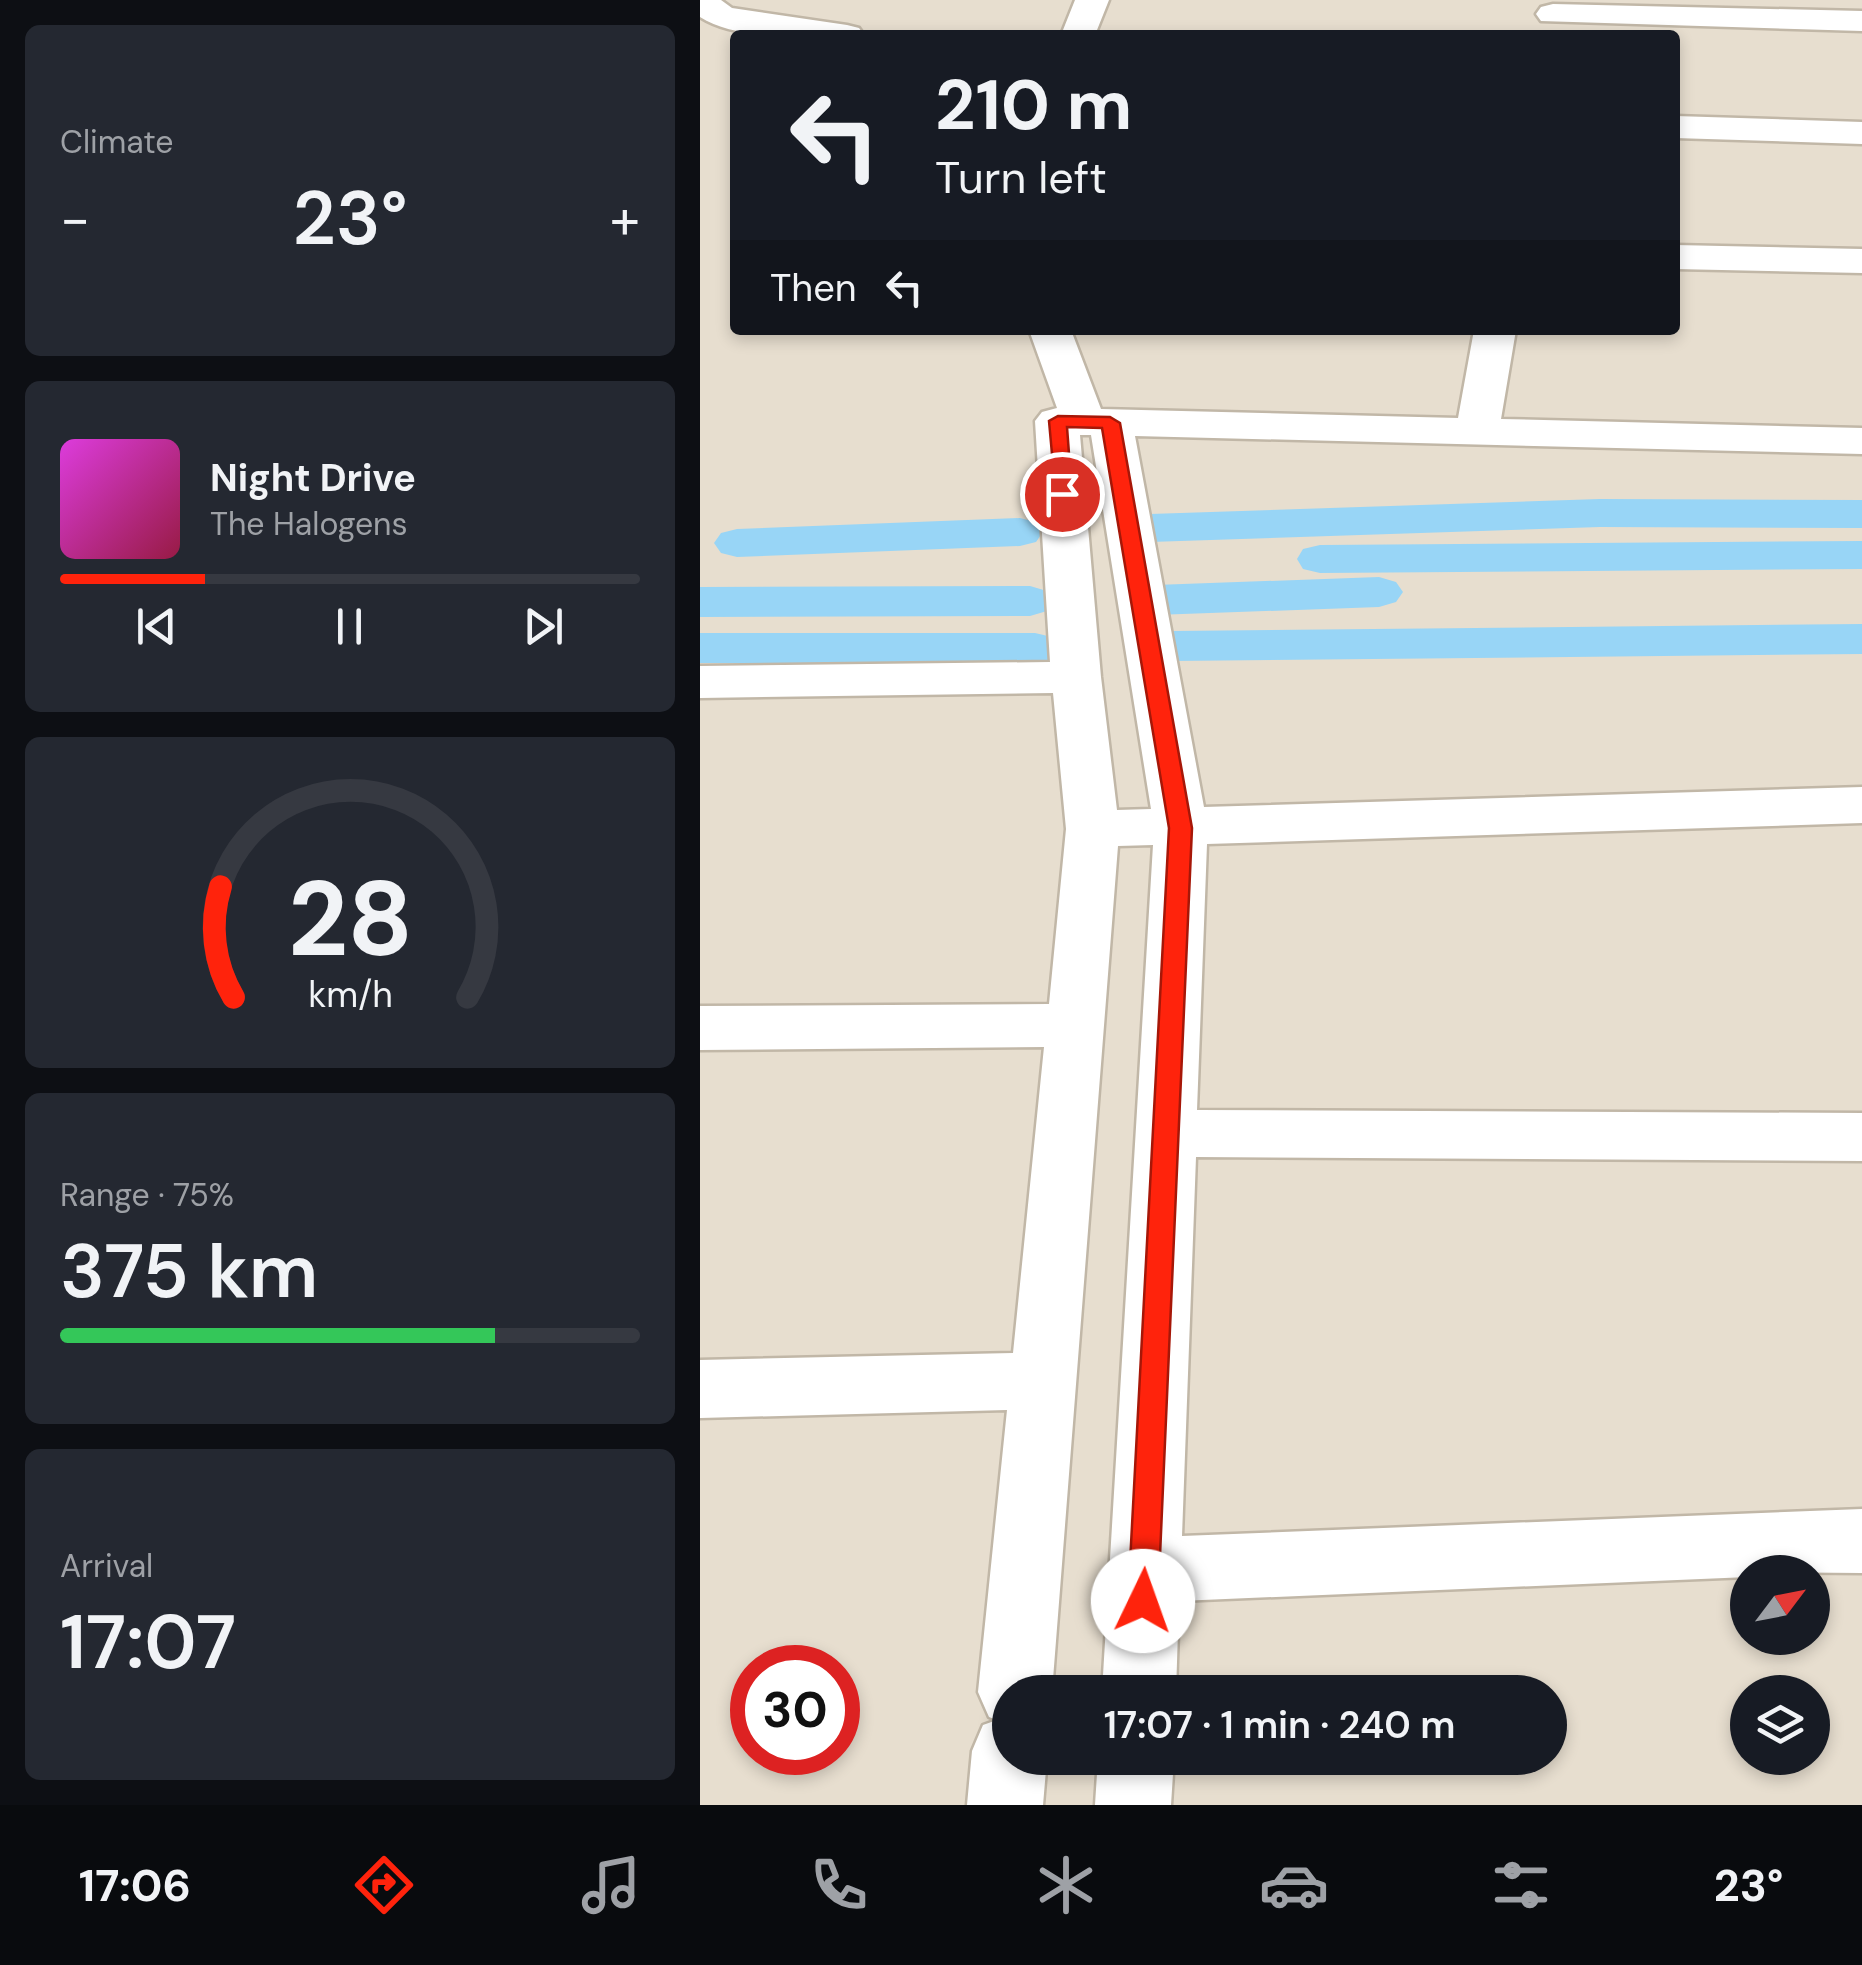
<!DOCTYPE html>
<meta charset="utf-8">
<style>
body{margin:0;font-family:"DM Sans",sans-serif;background:#242831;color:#f1f3f6;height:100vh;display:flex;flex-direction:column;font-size:38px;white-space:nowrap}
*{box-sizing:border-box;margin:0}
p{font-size:32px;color:#9ea1a6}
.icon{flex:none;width:55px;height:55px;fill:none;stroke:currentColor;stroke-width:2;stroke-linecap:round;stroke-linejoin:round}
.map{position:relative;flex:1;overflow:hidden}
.details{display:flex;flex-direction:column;gap:25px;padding:25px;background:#0d0f14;width:700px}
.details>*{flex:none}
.top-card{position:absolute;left:30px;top:30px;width:950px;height:305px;border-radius:10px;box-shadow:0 5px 15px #0003;background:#171b24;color:#f1f3f6;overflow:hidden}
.needle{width:65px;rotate:58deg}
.tools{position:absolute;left:1030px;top:1555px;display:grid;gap:20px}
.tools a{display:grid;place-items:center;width:100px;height:100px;border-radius:50%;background:#171b24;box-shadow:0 5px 15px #0003;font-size:50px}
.speed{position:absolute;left:30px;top:1645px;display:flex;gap:20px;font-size:50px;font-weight:700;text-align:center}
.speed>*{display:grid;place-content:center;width:130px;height:130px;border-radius:50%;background:#171b24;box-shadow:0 5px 15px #0003;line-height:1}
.speed .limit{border:15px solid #d22;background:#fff;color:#111}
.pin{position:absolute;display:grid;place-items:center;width:85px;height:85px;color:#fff;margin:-42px;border:5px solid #fff;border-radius:50%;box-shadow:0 2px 10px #0007}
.me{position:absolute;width:110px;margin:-55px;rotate:3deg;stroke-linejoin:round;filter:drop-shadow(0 0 8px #0008)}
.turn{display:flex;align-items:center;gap:35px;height:210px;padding:0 40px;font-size:45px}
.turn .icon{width:130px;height:130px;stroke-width:2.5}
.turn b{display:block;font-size:70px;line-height:85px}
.then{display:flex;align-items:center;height:95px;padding:0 40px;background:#0003;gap:20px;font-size:38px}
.big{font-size:75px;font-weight:600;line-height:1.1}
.details .widget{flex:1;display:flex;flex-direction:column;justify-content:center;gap:15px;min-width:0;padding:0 35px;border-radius:15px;background:#242831}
.details .dial{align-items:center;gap:0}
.dial svg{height:260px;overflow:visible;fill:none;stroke:#363941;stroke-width:7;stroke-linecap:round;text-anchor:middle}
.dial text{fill:#f1f3f6;stroke:none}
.song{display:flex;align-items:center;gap:30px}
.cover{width:120px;height:120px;border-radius:15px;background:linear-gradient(135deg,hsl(300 70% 55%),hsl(340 70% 35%))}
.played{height:10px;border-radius:5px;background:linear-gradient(90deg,#ff230c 25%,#363941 25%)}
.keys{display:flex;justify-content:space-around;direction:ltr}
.heat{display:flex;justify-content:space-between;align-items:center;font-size:55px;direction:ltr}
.charge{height:15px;border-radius:8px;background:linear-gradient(90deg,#34c759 75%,#363941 0)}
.trip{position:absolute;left:292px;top:1675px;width:575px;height:100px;border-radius:50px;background:#171b24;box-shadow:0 5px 15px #0003;font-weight:600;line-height:100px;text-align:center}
.tabs{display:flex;height:160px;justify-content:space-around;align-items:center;background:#090b0e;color:#9ea1a6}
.tabs .icon{width:70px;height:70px}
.tabs .current{color:#ff230c}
.tabs b{font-size:45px;color:#f1f3f6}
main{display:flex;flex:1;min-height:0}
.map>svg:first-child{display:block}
</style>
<main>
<section class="details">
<div class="widget"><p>Climate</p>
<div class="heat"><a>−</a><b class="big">23°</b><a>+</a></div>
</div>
<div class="widget">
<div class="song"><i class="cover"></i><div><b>Night Drive</b><p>The Halogens</p></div></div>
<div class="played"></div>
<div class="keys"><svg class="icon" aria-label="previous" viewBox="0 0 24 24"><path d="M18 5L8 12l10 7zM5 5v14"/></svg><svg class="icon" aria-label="pause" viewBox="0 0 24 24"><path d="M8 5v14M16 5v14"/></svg><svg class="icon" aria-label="next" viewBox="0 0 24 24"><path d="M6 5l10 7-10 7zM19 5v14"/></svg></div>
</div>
<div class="widget dial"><svg viewBox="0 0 100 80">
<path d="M14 69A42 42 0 1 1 86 69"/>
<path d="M14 69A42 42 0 0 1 10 35" stroke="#ff230c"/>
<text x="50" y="56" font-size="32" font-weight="700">28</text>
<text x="50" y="72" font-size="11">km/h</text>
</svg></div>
<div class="widget"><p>Range · 75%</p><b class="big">375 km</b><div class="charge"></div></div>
<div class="widget"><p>Arrival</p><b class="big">17:07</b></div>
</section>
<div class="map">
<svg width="1162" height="1805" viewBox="0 0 1162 1805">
<rect width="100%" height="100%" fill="#f3ede2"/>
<path fill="#e7decf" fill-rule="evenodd" d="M0,0H1162V1805H0ZM35,35H975V330H35ZM1048,1572H1112V1638H1048ZM52,1668H138V1752H52ZM310,1692H850V1758H310ZM1048,1692H1112V1758H1048Z"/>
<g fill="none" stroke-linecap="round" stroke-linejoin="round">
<path fill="#98d5f6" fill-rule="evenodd" d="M900,499L1162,500V528L900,527L450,542L434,538L427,528L434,518L450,514Z
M320,518L336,522L343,532L336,542L320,546L37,557L21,553L14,543L21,533L37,529Z
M1162,541V569L620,573L603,569L597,559L603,549L620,545Z
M679,577L696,582L703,592L696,602L679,607L455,615L438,610L431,600L438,590L455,585Z
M330,586L347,591L354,601L347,611L330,616L0,617V587Z
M1162,624V654L472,661L455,657L448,646L455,635L472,631Z
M0,633H335L352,637L359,648L352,659L335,663H0Z"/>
<defs>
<path id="street" d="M0,0H21L32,8L147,25L159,28L164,35C117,35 40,43 0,17Z
M375,0H409L395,35H361Z
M853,4L1162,11V31L841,21L836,14L841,7Z
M975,116L1162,122V144L975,138Z
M975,245L1162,249V273L975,269Z
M329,330H371L401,409L758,418L774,330H816L801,419L1162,428V454L435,436L504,807L1162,787V823L507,844L497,1110L1162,1113V1161L496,1157L482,1536L1162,1509V1573L1048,1572V1577L479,1601L476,1692H402L453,845L418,846L352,1692H310V1758H347L343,1805H267L272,1751L283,1725L297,1720L289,1717L278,1692L307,1410L0,1418V1360L313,1353L344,1047L0,1050V1006L349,1004L366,829L353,693L0,698V666L350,662L335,421L342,412L357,408ZM380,435H391L451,809L417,810L401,677Z
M398,1758H474L471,1805H395Z"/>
</defs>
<use href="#street" stroke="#c1b7a7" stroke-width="5"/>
<use href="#street" fill="#fff" fill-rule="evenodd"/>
</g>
<path fill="#ff230c" stroke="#a61708" stroke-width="2.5" d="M358,416L410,417L420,423L492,828L458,1601L453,1610L443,1614L433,1610L428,1601L469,828L402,428L367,427L372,494L369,498H356L349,421Z"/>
</svg>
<div class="tools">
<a><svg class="needle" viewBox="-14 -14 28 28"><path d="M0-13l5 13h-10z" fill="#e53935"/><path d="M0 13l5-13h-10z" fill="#9ea1a6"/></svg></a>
<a><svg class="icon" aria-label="layers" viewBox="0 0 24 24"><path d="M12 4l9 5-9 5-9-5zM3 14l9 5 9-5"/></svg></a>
</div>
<div class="speed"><div class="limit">30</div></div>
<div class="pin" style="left:362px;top:494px;background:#d93025"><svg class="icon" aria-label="arrive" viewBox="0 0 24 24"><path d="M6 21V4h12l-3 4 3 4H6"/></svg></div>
<svg class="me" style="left:443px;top:1601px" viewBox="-20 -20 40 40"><circle r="19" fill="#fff"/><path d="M0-13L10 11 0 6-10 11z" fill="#ff230c"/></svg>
<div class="trip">17:07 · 1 min · 240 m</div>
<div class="top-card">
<div class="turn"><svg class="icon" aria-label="left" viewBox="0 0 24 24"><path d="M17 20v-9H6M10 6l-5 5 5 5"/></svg><div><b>210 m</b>Turn left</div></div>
<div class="then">Then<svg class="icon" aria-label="left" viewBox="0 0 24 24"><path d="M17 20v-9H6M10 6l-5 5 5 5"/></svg></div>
</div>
</div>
</main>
<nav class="tabs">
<b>17:06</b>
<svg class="icon current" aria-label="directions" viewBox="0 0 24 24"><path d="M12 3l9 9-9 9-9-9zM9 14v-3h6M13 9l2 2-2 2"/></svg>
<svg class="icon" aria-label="music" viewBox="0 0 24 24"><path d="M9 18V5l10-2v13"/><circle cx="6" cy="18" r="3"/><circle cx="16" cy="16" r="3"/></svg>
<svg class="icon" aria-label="phone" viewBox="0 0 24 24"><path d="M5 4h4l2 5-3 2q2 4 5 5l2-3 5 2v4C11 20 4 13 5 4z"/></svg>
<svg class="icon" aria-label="climate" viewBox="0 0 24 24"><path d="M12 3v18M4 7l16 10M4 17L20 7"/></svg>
<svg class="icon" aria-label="car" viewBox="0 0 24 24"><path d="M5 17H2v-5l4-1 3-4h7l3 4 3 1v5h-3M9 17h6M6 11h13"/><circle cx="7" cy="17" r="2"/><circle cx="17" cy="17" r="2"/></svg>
<svg class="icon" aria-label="filters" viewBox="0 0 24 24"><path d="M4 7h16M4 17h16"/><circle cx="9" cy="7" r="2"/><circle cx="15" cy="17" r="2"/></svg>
<b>23°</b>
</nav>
